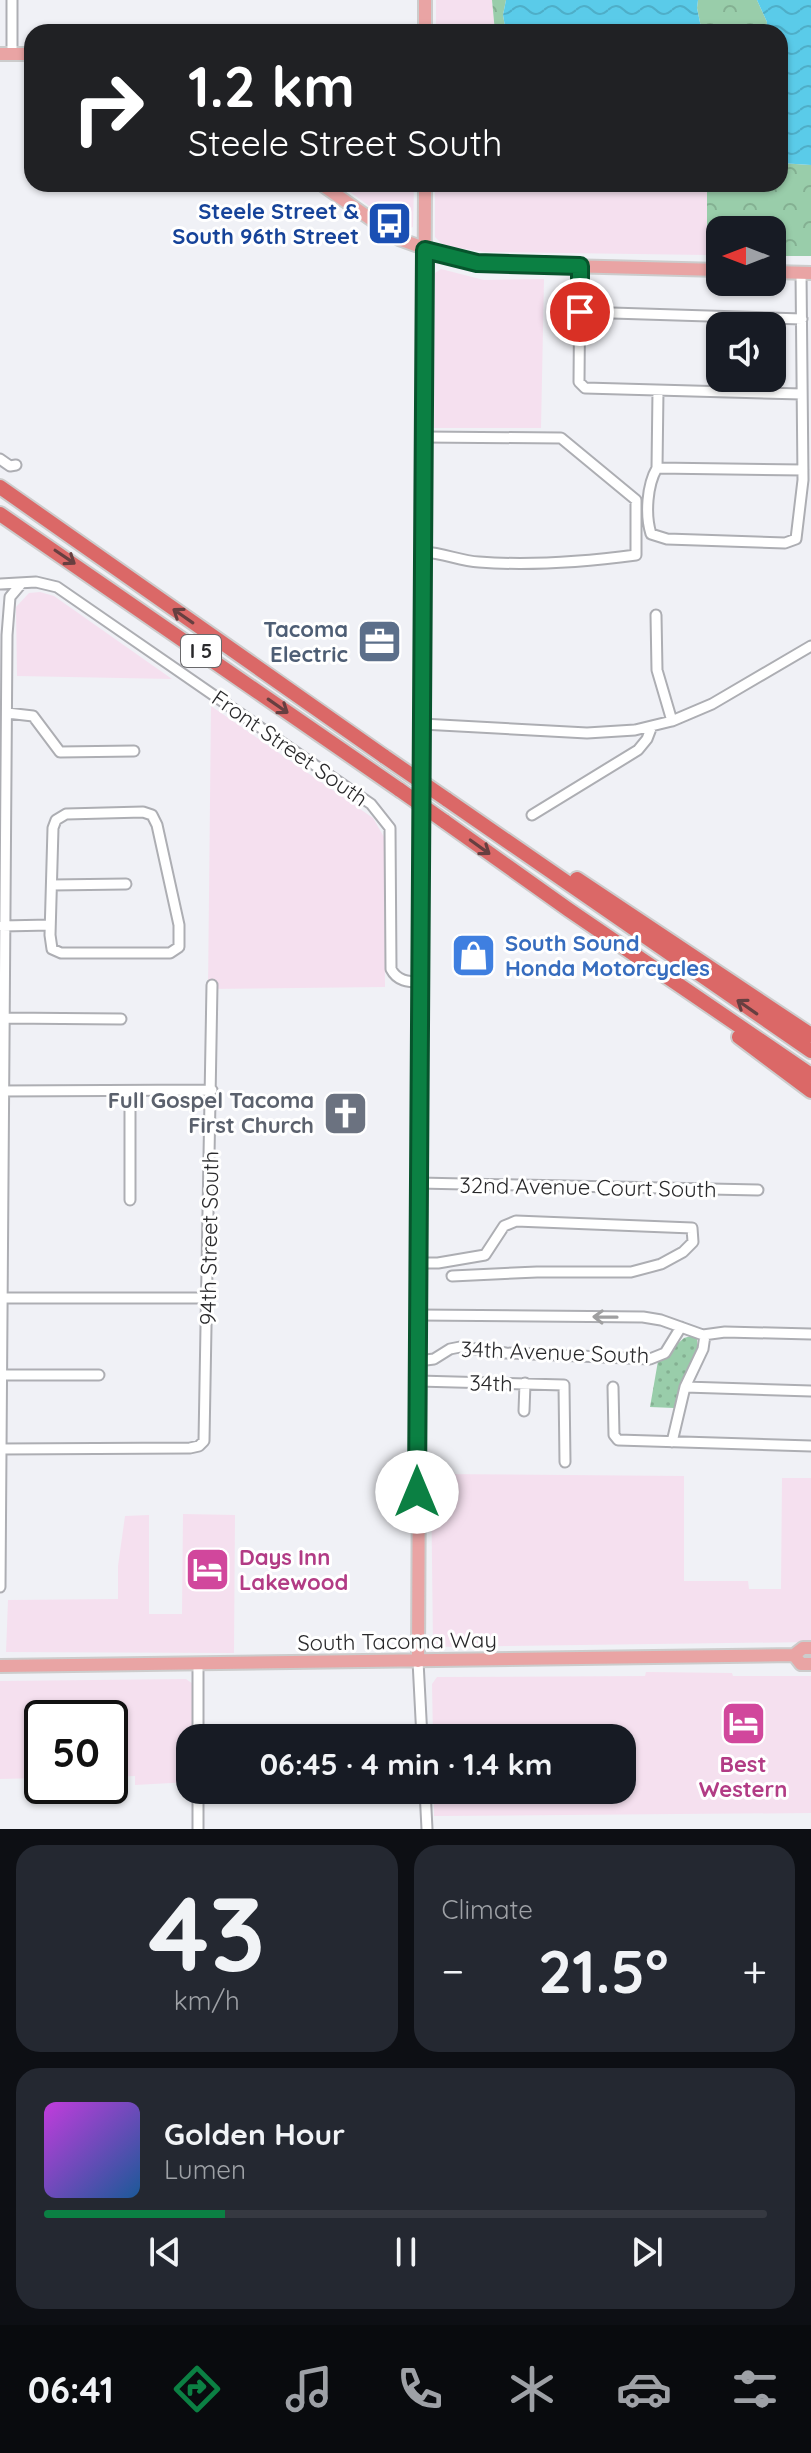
<!DOCTYPE html>
<meta charset="utf-8">
<style>
body{margin:0;font-family:Quicksand,sans-serif;background:#242831;color:#f1f3f6;height:100vh;display:flex;flex-direction:column;font-size:30px;white-space:nowrap}
*{box-sizing:border-box;margin:0}
p{font-size:26px;color:#9ea1a6}
.icon{flex:none;width:44px;height:44px;fill:none;stroke:currentColor;stroke-width:2;stroke-linecap:round;stroke-linejoin:round}
.map{position:relative;height:1829px;overflow:hidden}
.drawer{display:flex;flex-direction:column;gap:16px;padding:16px;background:#0d0f14;flex:1}
.drawer>*{flex:none}
.guide{position:absolute;left:24px;top:24px;width:764px;height:168px;border-radius:24px;box-shadow:0 2px 6px #0004;background:#202124;color:#fff;overflow:hidden}
.needle{width:52px;rotate:270deg}
.controls{position:absolute;left:706px;top:216px;display:grid;gap:16px}
.controls a{display:grid;place-items:center;width:80px;height:80px;border-radius:16px;background:#171b24;box-shadow:0 2px 6px #0004;font-size:40px}
.speed{position:absolute;left:24px;top:1700px;display:flex;gap:16px;font-size:40px;font-weight:700;text-align:center}
.speed>*{display:grid;place-content:center;width:104px;height:104px;border-radius:50%;background:#171b24;box-shadow:0 2px 6px #0004;line-height:1}
.speed .limit{border:4px solid #111;border-radius:12px;background:#fff;color:#111}
.pin{position:absolute;display:grid;place-items:center;width:68px;height:68px;color:#fff;margin:-34px;border:4px solid #fff;border-radius:50%;box-shadow:0 2px 8px #0007}
.me{position:absolute;width:88px;margin:-44px;rotate:0deg;stroke-linejoin:round;filter:drop-shadow(0 0 6px #0008)}
.turn{display:flex;align-items:center;gap:28px;height:168px;padding:0 32px;font-size:36px}
.turn .icon{width:104px;height:104px;stroke-width:2.5}
.turn b{display:block;font-size:56px;line-height:68px}
.big{font-size:60px;font-weight:800;line-height:1.1}
.drawer .widget{flex:1;display:flex;flex-direction:column;justify-content:center;gap:12px;min-width:0;padding:0 28px;border-radius:24px;background:#242831}
.drawer .dial{align-items:center;gap:0}
.dial b{font-size:104px;line-height:1}
.song{display:flex;align-items:center;gap:24px}
.cover{width:96px;height:96px;border-radius:12px;background:linear-gradient(135deg,hsl(290 70% 55%),hsl(210 70% 35%))}
.played{height:8px;border-radius:4px;background:linear-gradient(90deg,#0b8043 25%,#363941 25%)}
.keys{display:flex;justify-content:space-around;direction:ltr}
.heat{display:flex;justify-content:space-between;align-items:center;font-size:44px;direction:ltr}
.drawer .tiles{flex:1;display:grid;gap:16px;grid-template-columns:1fr 1fr}
.widget:last-child{grid-column:span 2}
.trip{position:absolute;left:176px;top:1724px;width:460px;height:80px;border-radius:24px;background:#171b24;box-shadow:0 2px 6px #0004;font-weight:800;line-height:80px;text-align:center}
.tab-bar{display:flex;height:128px;justify-content:space-around;align-items:center;background:#090b0e;color:#9ea1a6}
.tab-bar .icon{width:56px;height:56px}
.tab-bar .current{color:#0b8043}
.tab-bar b{font-size:36px;color:#f1f3f6}
.map>svg:first-child{display:block}
</style>
<div class="map">
<svg width="811" height="1829" viewBox="0 0 811 1829">
<defs>
<pattern id="grass-dots" width="8" height="8" patternUnits="userSpaceOnUse" patternTransform="scale(2)"><rect width="8" height="8" fill="#99cdaa"/><path d="M2 2h.1M6 6h.1" fill="none" stroke="#84b092" stroke-width="1.8" stroke-linecap="round"/></pattern>
<pattern id="forest-crowns" width="20" height="18" patternUnits="userSpaceOnUse" patternTransform="scale(2)"><rect width="20" height="18" fill="#99cdaa"/><path d="M2 6a3 3 0 1 1 6 0M12 15a3 3 0 1 1 6 0" fill="none" stroke="#84b092"/></pattern>
<pattern id="water-waves" width="16" height="10" patternUnits="userSpaceOnUse" patternTransform="scale(2)"><rect width="16" height="10" fill="#5acbe9"/><path d="M0 5q4-4 8 0t8 0" fill="none" stroke="#4eaec8"/></pattern>
</defs>
<rect width="100%" height="100%" fill="#f0f1f6"/>
<path fill="#f5e0ef" d="M436,0H492L495,32H436Z
M339,184H414L413,227L406,230L387,219Z
M435,184H707V255L485,252L444,246L435,237Z
M441,269L484,280L544,279L541,428H434L435,273Z
M40,592L54,596L172,679L17,676L16,607L29,593Z
M211,706L373,818L384,837L385,987L208,989Z
M431,1474L684,1476V1581H748L749,1589H781L782,1478H811V1642L433,1647Z
M183,1514L235,1515L234,1653L6,1652L8,1600L118,1599V1566L125,1516L149,1515V1614H182Z
M646,1672L732,1673L733,1676H811V1813L434,1816V1790H622V1738H433L432,1684L437,1677L645,1676Z
M186,1679L193,1684L190,1782L135,1785V1776L110,1777V1718H42V1778L0,1779V1681Z"/>
<path fill="url(#grass-dots)" d="M691,1336L697,1339C700,1359 680,1387 674,1408L650,1407L658,1361L684,1338Z"/>
<path fill="url(#forest-crowns)" d="M492,0H506L503,15L506,32H495Z
M698,0H757L767,22L766,32H702L697,8Z
M780,163L811,165V256H772V230H720V255H707V184H780Z"/>
<path fill="url(#water-waves)" d="M506,0H698L697,8L702,32H506L503,15Z
M757,0H811V165L780,163V32H766L767,22Z"/>
<g fill="none" stroke-linecap="round" stroke-linejoin="round">
<defs>
<path id="minor" d="M12,54V0
M580,266L579,382L585,388L802,394
M580,312L802,319
M658,391L657,468C647,485 645,515 651,534L667,539L785,543L796,539L803,480L801,272
M0,459L10,466L16,465
M657,468L803,470
M423,552C445,553 459,561 479,562C532,566 583,562 636,555V500L561,438L423,437
M0,584L36,582L57,587L371,804L390,828L391,969C397,981 408,982 420,982
M656,615L657,670L672,721
M7,713L33,716L60,752L134,751
M422,724L587,733L635,730L672,721L712,704L811,646
M143,812L152,815L157,825L179,925V947L170,953H61L52,949L50,935L53,828L56,820L66,814Z
M532,815L638,750L647,739L652,726
M52,885L126,884
M2,926L50,925
M4,1018L121,1019
M0,1091L212,1090
M130,1091V1200
M419,1183L758,1190
M418,1263H438L485,1255L504,1226L516,1221L692,1228L693,1242L683,1252L661,1264L631,1272H537L452,1276
M2,1298H207
M418,1315L643,1317L661,1320L703,1335L725,1332L811,1334
M418,1361L434,1359L450,1349L460,1347L506,1353L650,1359L665,1353L681,1327
M2,1375H99
M418,1381L564,1385L565,1462
M613,1387L614,1435L618,1440L811,1446
M685,1387L811,1391
M524,1411L525,1383
M672,1442L685,1387L703,1349L705,1335
M2,1449L190,1448L199,1446L204,1441L212,985
M0,1587L7,635L10,597L21,584
M418,1661L422,1738
M198,1664V1738
M198,1790V1829
M425,1790L427,1829"/>
<path id="major" d="M425,0V32
M0,54H32
M321,184L399,239L451,258L490,264L720,270
M772,272L811,273
M794,1655L801,1664H811
M418,1661L425,184
M0,1666L794,1655L803,1648H811"/>
<path id="highway" d="M0,487L385,757
M0,514L400,790
M446,799L811,1051
M444,821L569,910L811,1075
M577,879L811,1035
M739,1037L811,1091"/>
</defs>
<use href="#minor" stroke="#adaeb3" stroke-width="13"/>
<use href="#major" stroke="#ccc" stroke-width="16"/>
<use href="#highway" stroke="#ccc" stroke-width="18"/>
<use href="#minor" stroke="#fff" stroke-width="9"/>
<use href="#major" stroke="#e9a4a4" stroke-width="12"/>
<use href="#highway" stroke="#db6867" stroke-width="14"/>
<defs>
<path id="highway-bridge" d="M385,757L446,799
M400,790L444,821"/>
</defs>
<use href="#highway-bridge" stroke="#ccc" stroke-width="18" stroke-linecap="butt"/>
<use href="#highway-bridge" stroke="#db6867" stroke-width="14"/>
</g>
<defs><path id="oneway-shaft" d="M-6 0H5M1.5-3L5.5 0L1.5 3" fill="none" stroke-width="1.6" stroke-linecap="round" stroke-linejoin="round" transform="scale(2)"/></defs>
<g stroke="#673f40">
<use href="#oneway-shaft" transform="translate(65 557) rotate(34)"/>
<use href="#oneway-shaft" transform="translate(183 616) rotate(-145)"/>
<use href="#oneway-shaft" transform="translate(278 706) rotate(35)"/>
<use href="#oneway-shaft" transform="translate(480 847) rotate(36)"/>
<use href="#oneway-shaft" transform="translate(747 1007) rotate(-145)"/>
</g>
<use stroke="#9f9fa0" href="#oneway-shaft" transform="translate(605 1317) rotate(-179)"/>
<g fill="none" stroke-linecap="round" stroke-linejoin="round">
<defs>
<path id="route" d="M417,1492L425,250L477,263L580,266V312"/>
</defs>
<use href="#route" stroke="#07532c" stroke-width="20"/>
<use href="#route" stroke="#0b8043" stroke-width="14"/>
</g>
<defs>
<symbol id="bus-square" viewBox="-11 -11 22 22"><rect x="-9" y="-9" width="18" height="18" rx="4" fill="#1a4fb4" stroke="#fff"/><path d="M-5-6H5V4H4V6H2V4H-2V6H-4V4H-5ZM-3.5-4V0h7V-4ZM-3.5 1.2v1.5H-2V1.2ZM2 1.2v1.5H3.5V1.2Z" fill="#fff"/></symbol>
<symbol id="office-square" viewBox="-11 -11 22 22"><rect x="-9" y="-9" width="18" height="18" rx="4" fill="#5c6f8a" stroke="#fff"/><path d="M-6-3h4V-5.5h4V-3h4V5H-6ZM-1-4.5V-3h2v-1.5ZM-6 0V1H6V0Z" fill="#fff"/></symbol>
<symbol id="shop-square" viewBox="-11 -11 22 22"><rect x="-9" y="-9" width="18" height="18" rx="4" fill="#3f7fe0" stroke="#fff"/><path d="M-5-2.5h2.3a2.7 3.5 0 0 1 5.4 0H5L5.5 6h-11ZM-1.5-2.5h3a1.5 2.3 0 0 0-3 0Z" fill="#fff"/></symbol>
<symbol id="church-square" viewBox="-11 -11 22 22"><rect x="-9" y="-9" width="18" height="18" rx="4" fill="#6b7280" stroke="#fff"/><path d="M-1.2-6h2.4v3.5h3.3v2.4h-3.3V6h-2.4V-.1h-3.3v-2.4h3.3Z" fill="#fff"/></symbol>
<symbol id="hotel-square" viewBox="-11 -11 22 22"><rect x="-9" y="-9" width="18" height="18" rx="4" fill="#d1479c" stroke="#fff"/><path d="M-6-4.5h1.5V1H6V5H4.5V3h-9V5H-6ZM-4 0a1.8 1.8 0 1 1 3.6 0ZM.5 0V-2.5h3Q6-2.5 6 0Z" fill="#fff"/></symbol>
</defs>
<g fill-rule="evenodd">
<use href="#bus-square" x="364" y="198" width="51" height="51"/>
<use href="#office-square" x="354" y="616" width="51" height="51"/>
<use href="#shop-square" x="448" y="930" width="51" height="51"/>
<use href="#church-square" x="320" y="1088" width="51" height="51"/>
<use href="#hotel-square" x="182" y="1544" width="51" height="51"/>
<use href="#hotel-square" x="718" y="1698" width="51" height="51"/>
</g>
<g text-anchor="middle" stroke-width="6" stroke-linejoin="round" paint-order="stroke">
<rect fill="#fff" stroke="#69696b" stroke-width="2" x="181" y="635" width="40" height="32" rx="6"/>
<g font-size="20" font-weight="bold" fill="#29292b">
<text x="201" y="658">I 5</text>
</g>
<g font-size="22" font-weight="bold" fill="#164399" stroke="#fff" text-anchor="end">
<text x="359" y="219">Steele Street &amp;<tspan x="359" dy="25">South 96th Street</tspan></text>
</g>
<g font-size="22" font-weight="bold" fill="#4e5e75" stroke="#fff" text-anchor="end">
<text x="348" y="637">Tacoma<tspan x="348" dy="25">Electric</tspan></text>
</g>
<g font-size="22" fill="#29292b" stroke="#fff">
<text transform="translate(290 748) rotate(35)" y="8">Front Street South</text>
<text transform="translate(588 1187) rotate(1)" y="8">32nd Avenue Court South</text>
<text transform="translate(209 1238) rotate(-89)" y="8">94th Street South</text>
<text transform="translate(555 1352) rotate(2)" y="8">34th Avenue South</text>
<text transform="translate(491 1383) rotate(1)" y="8">34th</text>
<text transform="translate(397 1641) rotate(-1)" y="8">South Tacoma Way</text>
</g>
<g font-size="22" font-weight="bold" fill="#366cbe" stroke="#fff" text-anchor="start">
<text x="505" y="951">South Sound<tspan x="505" dy="25">Honda Motorcycles</tspan></text>
</g>
<g font-size="22" font-weight="bold" fill="#5b616d" stroke="#fff" text-anchor="end">
<text x="314" y="1108">Full Gospel Tacoma<tspan x="314" dy="25">First Church</tspan></text>
</g>
<g font-size="22" font-weight="bold" fill="#b23c85" stroke="#fff" text-anchor="start">
<text x="239" y="1565">Days Inn<tspan x="239" dy="25">Lakewood</tspan></text>
<text x="743" y="1772" text-anchor="middle">Best<tspan x="743" dy="25">Western</tspan></text>
</g>
</g>
</svg>
<div class="controls">
<a><svg class="needle" viewBox="-14 -14 28 28"><path d="M0-13l5 13h-10z" fill="#e53935"/><path d="M0 13l5-13h-10z" fill="#9ea1a6"/></svg></a>
<a><svg class="icon" aria-label="sound" viewBox="0 0 24 24"><path d="M4 9h4l5-4v14l-5-4H4zM17 9q2 3 0 6"/></svg></a>
</div>
<div class="speed"><div class="limit">50</div></div>
<div class="pin" style="left:580px;top:312px;background:#d93025"><svg class="icon" aria-label="arrive" viewBox="0 0 24 24"><path d="M6 21V4h12l-3 4 3 4H6"/></svg></div>
<svg class="me" style="left:417px;top:1492px" viewBox="-20 -20 40 40"><circle r="19" fill="#fff"/><path d="M0-13L10 11 0 6-10 11z" fill="#0b8043"/></svg>
<div class="trip">06:45 · 4 min · 1.4 km</div>
<div class="guide">
<div class="turn"><svg class="icon" aria-label="right" viewBox="0 0 24 24"><path d="M7 20v-9h11M14 6l5 5-5 5"/></svg><div><b>1.2 km</b>Steele Street South</div></div>
</div>
</div>
<section class="drawer">
<div class="tiles">
<div class="widget dial"><b>43</b><p>km/h</p></div>
<div class="widget"><p>Climate</p>
<div class="heat"><a>−</a><b class="big">21.5°</b><a>+</a></div>
</div>
<div class="widget">
<div class="song"><i class="cover"></i><div><b>Golden Hour</b><p>Lumen</p></div></div>
<div class="played"></div>
<div class="keys"><svg class="icon" aria-label="previous" viewBox="0 0 24 24"><path d="M18 5L8 12l10 7zM5 5v14"/></svg><svg class="icon" aria-label="pause" viewBox="0 0 24 24"><path d="M8 5v14M16 5v14"/></svg><svg class="icon" aria-label="next" viewBox="0 0 24 24"><path d="M6 5l10 7-10 7zM19 5v14"/></svg></div>
</div>
</div>
</section>
<nav class="tab-bar">
<b>06:41</b>
<svg class="icon current" aria-label="directions" viewBox="0 0 24 24"><path d="M12 3l9 9-9 9-9-9zM9 14v-3h6M13 9l2 2-2 2"/></svg>
<svg class="icon" aria-label="music" viewBox="0 0 24 24"><path d="M9 18V5l10-2v13"/><circle cx="6" cy="18" r="3"/><circle cx="16" cy="16" r="3"/></svg>
<svg class="icon" aria-label="phone" viewBox="0 0 24 24"><path d="M5 4h4l2 5-3 2q2 4 5 5l2-3 5 2v4C11 20 4 13 5 4z"/></svg>
<svg class="icon" aria-label="climate" viewBox="0 0 24 24"><path d="M12 3v18M4 7l16 10M4 17L20 7"/></svg>
<svg class="icon" aria-label="car" viewBox="0 0 24 24"><path d="M5 17H2v-5l4-1 3-4h7l3 4 3 1v5h-3M9 17h6M6 11h13"/><circle cx="7" cy="17" r="2"/><circle cx="17" cy="17" r="2"/></svg>
<svg class="icon" aria-label="filters" viewBox="0 0 24 24"><path d="M4 7h16M4 17h16"/><circle cx="9" cy="7" r="2"/><circle cx="15" cy="17" r="2"/></svg>
</nav>
